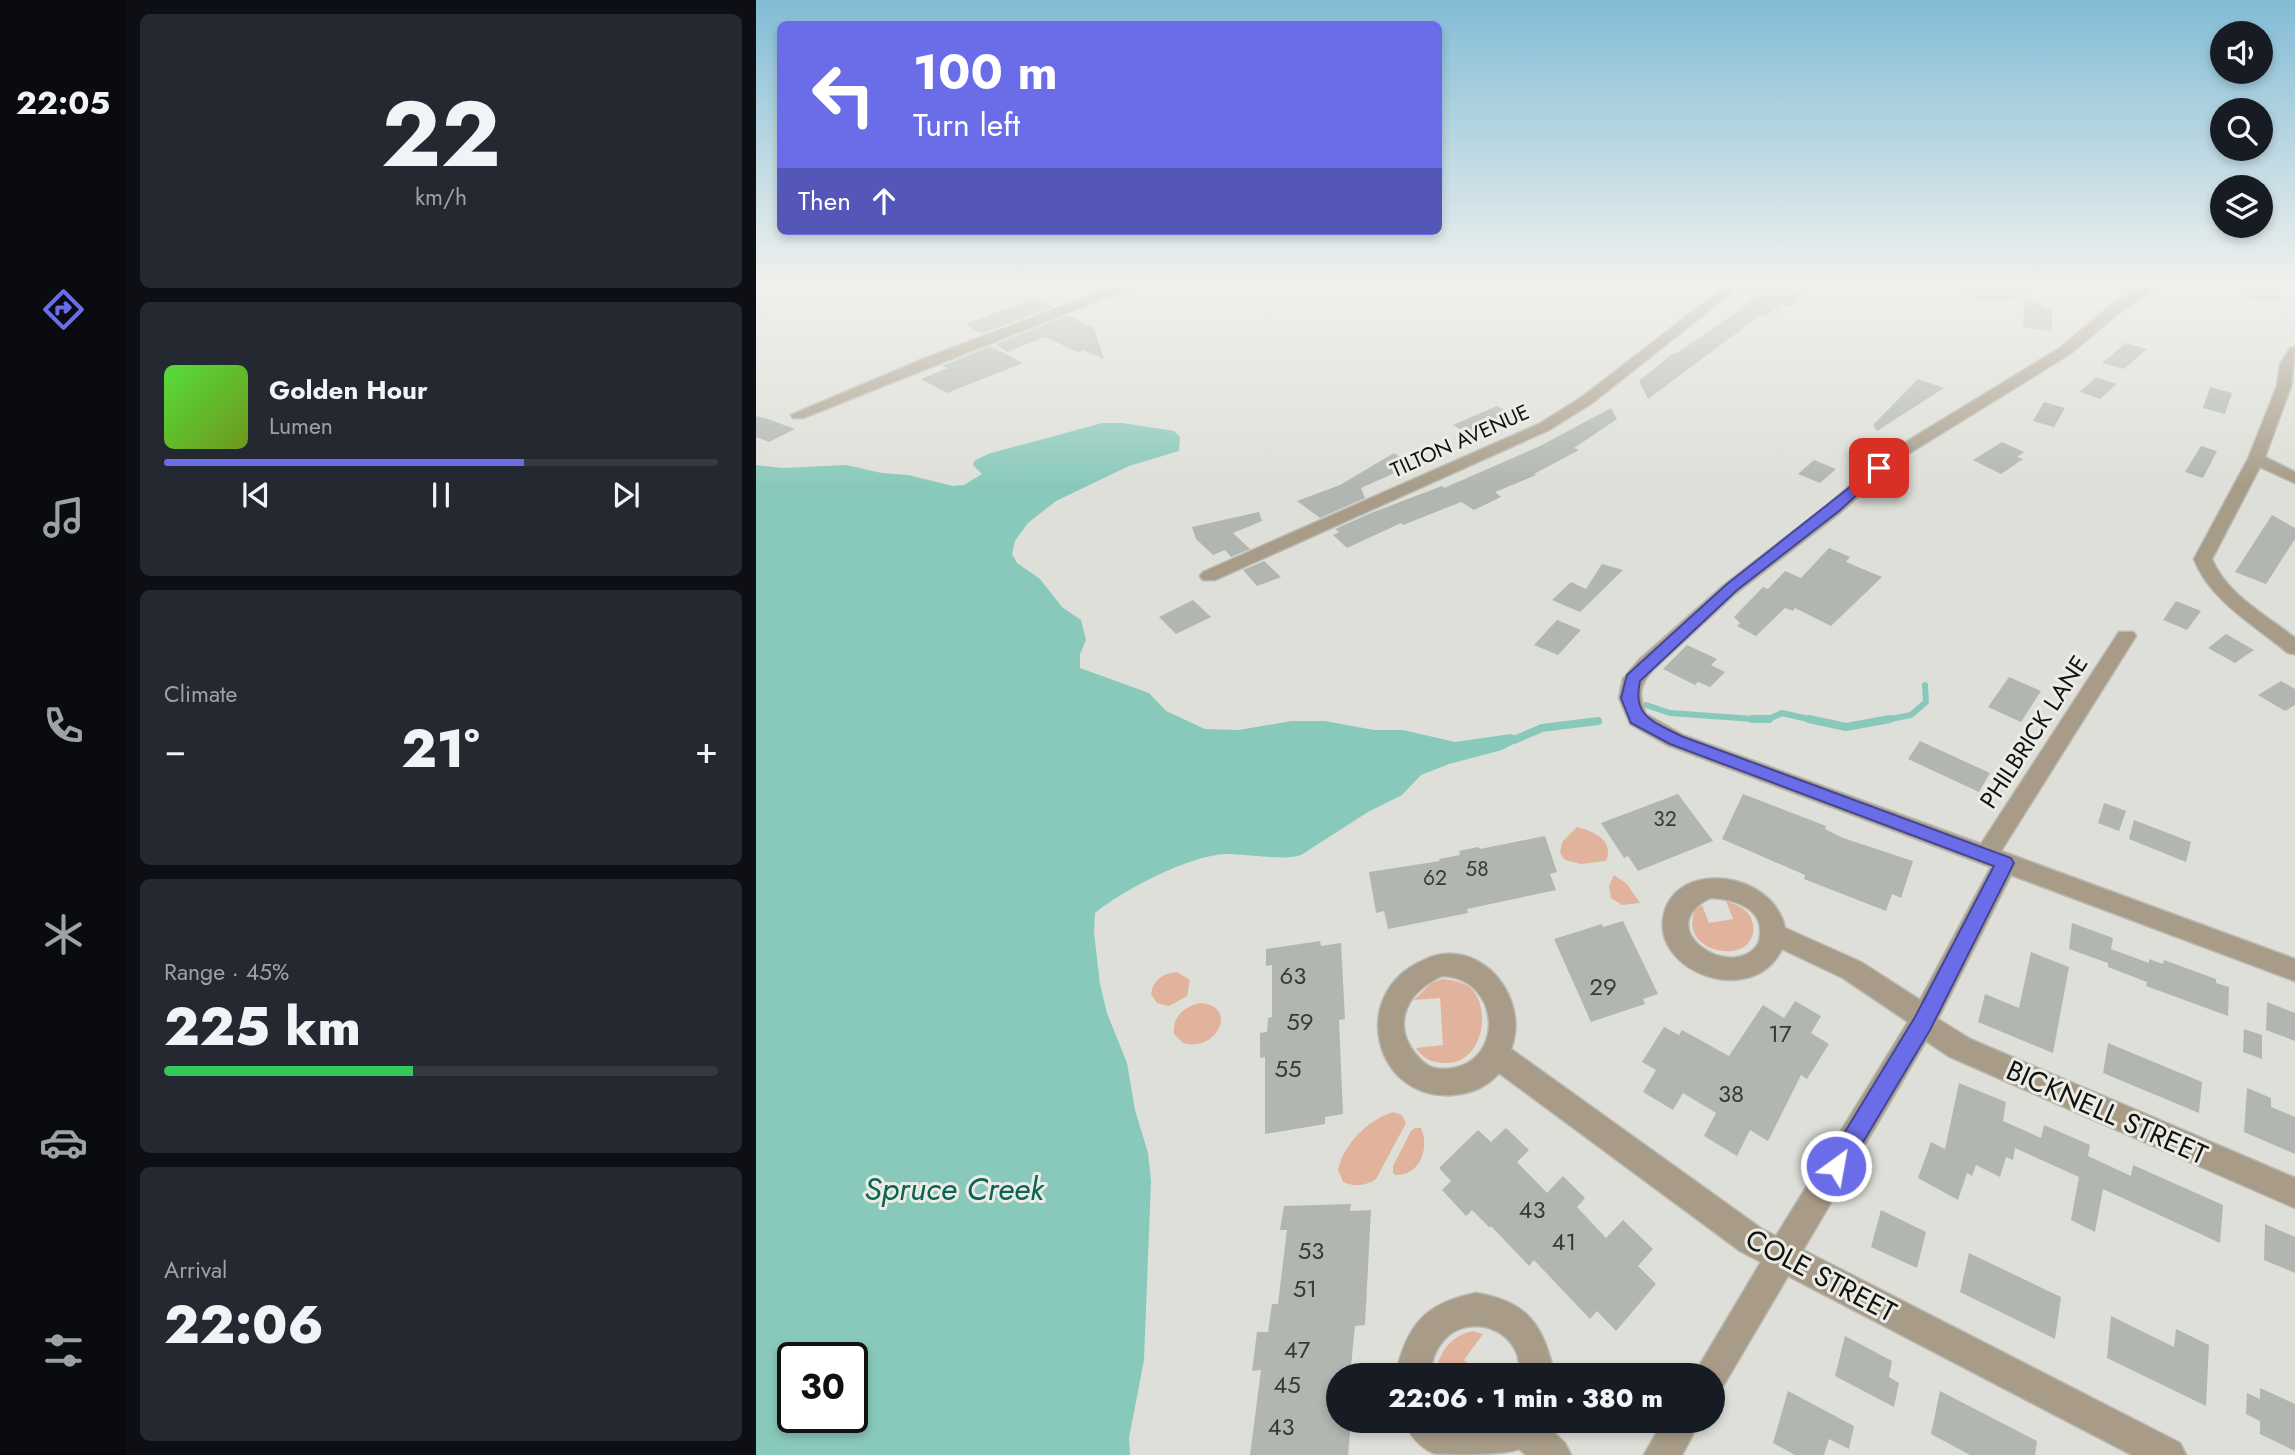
<!DOCTYPE html>
<meta charset="utf-8">
<style>
body{margin:0;font-family:Jost,sans-serif;background:#242831;color:#f1f3f6;height:100vh;display:flex;flex-direction:column;font-size:26px;white-space:nowrap}
*{box-sizing:border-box;margin:0}
p{font-size:23px;color:#9ea1a6}
.icon{flex:none;width:38px;height:38px;fill:none;stroke:currentColor;stroke-width:2;stroke-linecap:round;stroke-linejoin:round}
.map{position:relative;flex:1;overflow:hidden}
.sheet{display:flex;flex-direction:column;gap:14px;padding:14px;background:#0d0f14;width:630px}
.sheet>*{flex:none}
.banner{position:absolute;left:21px;top:21px;width:665px;height:214px;border-radius:10px;box-shadow:0 4px 10px #0003;background:#6a6de7;color:#fff;overflow:hidden}
.tools{position:absolute;left:1454px;top:21px;display:grid;gap:14px}
.tools a{display:grid;place-items:center;width:63px;height:63px;border-radius:50%;background:#171b24;box-shadow:0 4px 10px #0003;font-size:35px}
.speed{position:absolute;left:21px;top:1342px;display:flex;gap:14px;font-size:35px;font-weight:700;text-align:center}
.speed>*{display:grid;place-content:center;width:91px;height:91px;border-radius:50%;background:#171b24;box-shadow:0 4px 10px #0003;line-height:1}
.speed .limit{border:4px solid #111;border-radius:10px;background:#fff;color:#111}
.pin{position:absolute;display:grid;place-items:center;width:60px;height:60px;color:#fff;margin:-30px;border-radius:14px;box-shadow:0 4px 10px #0006}
.me{position:absolute;width:77px;margin:-38px;rotate:32deg;stroke-linejoin:round;filter:drop-shadow(0 0 5px #0008)}
.turn{display:flex;align-items:center;gap:24px;height:147px;padding:0 21px;font-size:32px}
.turn .icon{width:91px;height:91px;stroke-width:2.5}
.turn b{display:block;font-size:49px;line-height:60px}
.then{display:flex;align-items:center;height:66px;padding:0 21px;background:#0003;gap:14px;font-size:26px}
.big{font-size:52px;font-weight:800;line-height:1.1}
.sheet .tile{flex:1;display:flex;flex-direction:column;justify-content:center;gap:10px;min-width:0;padding:0 24px;border-radius:10px;background:#242831}
.sheet .dial{align-items:center;gap:0}
.dial b{font-size:91px;line-height:1}
.song{display:flex;align-items:center;gap:21px}
.cover{width:84px;height:84px;border-radius:10px;background:linear-gradient(135deg,hsl(110 70% 55%),hsl(80 70% 35%))}
.played{height:7px;border-radius:4px;background:linear-gradient(90deg,#6a6de7 65%,#363941 65%)}
.keys{display:flex;justify-content:space-around;direction:ltr}
.heat{display:flex;justify-content:space-between;align-items:center;font-size:38px;direction:ltr}
.charge{height:10px;border-radius:5px;background:linear-gradient(90deg,#34c759 45%,#363941 0)}
.trip{position:absolute;left:570px;top:1363px;width:399px;height:70px;border-radius:35px;background:#171b24;box-shadow:0 4px 10px #0003;font-weight:800;line-height:70px;text-align:center}
main{display:flex;flex:1;min-height:0}
.menu{display:flex;flex-direction:column;width:126px;justify-content:space-around;align-items:center;background:#090b0e;color:#9ea1a6}
.menu .icon{width:49px;height:49px}
.menu .on{color:#6a6de7}
.menu b{font-size:32px;color:#f1f3f6}
.map>svg:first-child{display:block}
</style>
<main>
<nav class="menu">
<b>22:05</b>
<svg class="icon on" aria-label="directions" viewBox="0 0 24 24"><path d="M12 3l9 9-9 9-9-9zM9 14v-3h6M13 9l2 2-2 2"/></svg>
<svg class="icon" aria-label="music" viewBox="0 0 24 24"><path d="M9 18V5l10-2v13"/><circle cx="6" cy="18" r="3"/><circle cx="16" cy="16" r="3"/></svg>
<svg class="icon" aria-label="phone" viewBox="0 0 24 24"><path d="M5 4h4l2 5-3 2q2 4 5 5l2-3 5 2v4C11 20 4 13 5 4z"/></svg>
<svg class="icon" aria-label="climate" viewBox="0 0 24 24"><path d="M12 3v18M4 7l16 10M4 17L20 7"/></svg>
<svg class="icon" aria-label="car" viewBox="0 0 24 24"><path d="M5 17H2v-5l4-1 3-4h7l3 4 3 1v5h-3M9 17h6M6 11h13"/><circle cx="7" cy="17" r="2"/><circle cx="17" cy="17" r="2"/></svg>
<svg class="icon" aria-label="filters" viewBox="0 0 24 24"><path d="M4 7h16M4 17h16"/><circle cx="9" cy="7" r="2"/><circle cx="15" cy="17" r="2"/></svg>
</nav>
<section class="sheet">
<div class="tile dial"><b>22</b><p>km/h</p></div>
<div class="tile">
<div class="song"><i class="cover"></i><div><b>Golden Hour</b><p>Lumen</p></div></div>
<div class="played"></div>
<div class="keys"><svg class="icon" aria-label="previous" viewBox="0 0 24 24"><path d="M18 5L8 12l10 7zM5 5v14"/></svg><svg class="icon" aria-label="pause" viewBox="0 0 24 24"><path d="M8 5v14M16 5v14"/></svg><svg class="icon" aria-label="next" viewBox="0 0 24 24"><path d="M6 5l10 7-10 7zM19 5v14"/></svg></div>
</div>
<div class="tile"><p>Climate</p>
<div class="heat"><a>−</a><b class="big">21°</b><a>+</a></div>
</div>
<div class="tile"><p>Range · 45%</p><b class="big">225 km</b><div class="charge"></div></div>
<div class="tile"><p>Arrival</p><b class="big">22:06</b></div>
</section>
<div class="map">
<svg width="1539" height="1455" viewBox="0 0 1539 1455">
<rect width="100%" height="100%" fill="#dedfd8"/>
<path fill="#e2b39c" d="M821,827C837,831 859,840 850,861L825,864L809,860L804,853L806,842Z
M858,875L871,884L884,903L866,905L855,898L853,886Z
M970,901C982,905 995,910 997,925C1003,967 920,956 939,910L946,905L953,923L977,919Z
M421,972L434,980L431,996L413,1006L401,1003L395,994C397,980 407,973 421,972Z
M686,979C695,980 704,981 712,986C738,1005 727,1066 688,1063C675,1062 667,1059 660,1048L687,1045L684,998L658,1000L675,983Z
M445,1003C483,1006 461,1053 427,1043L418,1034C416,1016 429,1006 445,1003Z
M637,1112L646,1115L650,1123L620,1179C611,1186 597,1187 587,1182L582,1170C588,1143 612,1120 637,1112Z
M665,1128C674,1148 664,1176 640,1175L637,1173V1166L655,1131L659,1128Z
M716,1331L727,1334L708,1360L725,1375H679C683,1353 693,1337 716,1331Z"/>
<path fill="#89c9bb" fill-rule="evenodd" d="M346,423H366L418,431L424,437L423,451L373,466L300,501L272,523L259,541L256,554L261,563L284,579L306,607L325,620L330,640L324,654V668L393,693L410,711L449,729L483,730L535,721H569L618,730H647L699,742L755,734L767,739L746,750L693,764L665,775L646,795L612,812L545,855C527,861 491,854 470,854C434,855 367,890 339,913L338,932L344,984L351,1013L371,1063L379,1110L392,1153L395,1181L388,1360L373,1438L374,1455H0V465L27,468L90,465L126,473L152,475L197,486L208,485L226,474L217,465L218,461L232,454ZM37,1358H96V1418H37Z"/>
<g fill="none" stroke-linecap="round" stroke-linejoin="round">
<path stroke="#89c9bb" stroke-width="6" d="M890,705L914,713L1011,720L1026,713L1061,721
M1124,721L1155,715L1170,702L1169,685"/>
<path stroke="#89c9bb" stroke-width="8" d="M996,719H1013
M1053,719L1090,727L1134,719
M758,740L786,728L842,721"/>
</g>
<path fill="#b1b6b1" d="M992,282H1048L1040,290L1049,292L1035,307L1025,304L1010,316L1005,315L892,399L883,381L917,353L919,354L978,314L998,297L986,294Z
M1191,282H1273L1274,291L1264,293L1296,311V328L1294,331L1267,327L1269,295L1239,302L1234,299L1222,301Z
M1482,282H1510L1525,301L1494,299Z
M273,300H282L296,307L225,334L210,324Z
M312,315L329,324L325,325L337,326L348,359L327,350L322,352L289,337L251,352L240,344Z
M1370,343L1391,349L1368,369L1346,363Z
M234,346L267,363L191,393L165,379L192,368L186,366Z
M1340,377L1361,384L1344,399L1324,392Z
M1162,379L1188,388L1121,431L1117,425Z
M1454,387L1476,393L1469,414L1447,408Z
M1288,402L1309,408L1298,427L1277,421Z
M741,406L761,417L717,437L697,425Z
M855,408L861,419L818,448L823,450L778,474L780,475L739,492L745,497L718,510L705,502L647,525L645,523L591,548L577,535L583,532L579,529L615,513L686,486L688,488L782,447Z
M0,416L12,419L39,429L13,442L0,437Z
M1246,442L1268,452L1261,457L1267,459L1245,474L1217,460Z
M1445,446L1461,451L1447,478L1429,472Z
M638,453L656,465L605,488L609,498L564,518L541,501L584,485Z
M1058,460L1080,469L1064,483L1042,474Z
M503,512L506,521L477,533L494,549L475,557L469,550L457,555L440,539L436,527Z
M1516,515L1539,528V539L1510,584L1479,572Z
M1073,548L1094,557L1090,562L1126,577L1075,626L1039,608L1037,611L1029,608L1000,636L981,626L984,623L978,617L1007,587L1012,589L1029,571L1045,578Z
M508,561L525,577L501,586L487,570Z
M846,564L867,570L824,612L796,600L815,582L830,589Z
M437,600L455,617L420,634L403,617Z
M1420,601L1445,611L1431,630L1407,620Z
M801,620L825,630L802,655L778,645Z
M1470,634L1498,650L1479,663L1452,648Z
M931,645L961,659L955,665L969,672L954,687L942,682L939,685L907,669Z
M1253,677L1285,691L1265,722L1232,707Z
M1525,681L1539,689V705L1529,711L1502,695Z
M1164,741L1234,773L1223,792L1152,759Z
M922,794L957,841L882,871L872,856L868,858L845,823Z
M987,794L1070,826L1069,829L1087,838L1157,861L1145,898L1136,894L1130,911L1048,879L1049,875L966,839Z
M1348,803L1370,811L1363,831L1342,823Z
M1378,820L1435,842L1430,862L1373,839Z
M789,836L801,872L794,874L800,890L711,909L712,913L632,929L628,911L620,913L613,872L684,861L683,859L704,855L703,851L722,847L724,849Z
M867,921L902,994L887,999L889,1004L835,1022L798,939L846,924L847,927Z
M1316,923L1357,938L1355,949L1393,963V959L1407,964L1408,960L1460,979V983L1473,987L1472,1016L1390,986L1391,982L1352,967V963L1313,949Z
M564,941L565,946L585,943L589,1019L583,1020L587,1114L569,1117V1124L509,1134V1057L504,1058V1033L511,1032L512,1018L516,1017V965L510,966V949Z
M1275,952L1313,967L1297,1053L1222,1022L1229,994L1263,1008Z
M1039,1001L1065,1016L1055,1033L1073,1044L1051,1079L1045,1075L1012,1141L994,1130L981,1156L948,1136L960,1113L927,1093L917,1110L887,1092L900,1070L886,1062L908,1027L923,1035L926,1030L973,1056L1007,1005L1028,1018Z
M1511,1002L1539,1013V1041L1510,1030Z
M1488,1029L1506,1035V1059L1487,1052Z
M1352,1043L1446,1082L1443,1113L1347,1073Z
M1203,1083L1250,1102L1247,1121L1285,1138L1288,1125L1334,1145L1332,1156L1375,1176L1377,1165L1467,1205L1464,1243L1347,1189L1339,1232L1315,1220L1323,1177L1259,1148L1257,1160L1250,1157L1244,1177L1220,1165L1216,1176L1211,1173L1202,1200L1162,1178L1175,1142L1189,1149Z
M1491,1088L1515,1098V1107L1539,1117V1154L1488,1132Z
M750,1128L773,1150L761,1162L791,1193L807,1176L829,1198L821,1207L850,1238L867,1220L897,1249L882,1266L900,1284L860,1331L841,1311L834,1319L778,1260L773,1266L735,1226L734,1228L716,1210L710,1216L686,1190L695,1181L683,1168L722,1130L735,1142Z
M595,1204L594,1211L615,1210L609,1325L599,1326L594,1376H583V1421H595L592,1455H494L505,1370L496,1371L501,1332H512L516,1304H522L531,1230H524L528,1206Z
M1125,1210L1170,1232L1161,1268L1115,1247Z
M1509,1224L1539,1237V1273L1508,1260Z
M1213,1253L1305,1297L1299,1339L1204,1292Z
M1355,1316L1418,1347L1420,1329L1453,1345L1450,1406L1351,1358Z
M1089,1336L1136,1361L1133,1377L1143,1383L1138,1407L1079,1376Z
M1504,1388L1539,1404V1451L1504,1434V1421L1490,1414L1491,1393L1504,1399Z
M1032,1391L1098,1426L1093,1449L1073,1439L1068,1455H1039L1017,1443Z
M1184,1391L1281,1441L1279,1455H1214L1175,1434Z"/>
<g fill="none" stroke-linecap="round" stroke-linejoin="round">
<defs>
<path id="minor" d="M371,282H389L47,418H37L35,415L172,357Z
M975,282H989L836,403L793,430L459,580H447L444,576L447,572L783,424L826,397Z
M1393,282H1408L1364,312L1314,354L1144,459L1085,512L979,594L897,670C883,685 882,695 890,714L927,735L1225,844L1363,632H1377L1380,636L1245,851L1539,959V981L1255,875L1182,1019L1214,1039L1539,1178V1208L1194,1057L1170,1041L1047,1250L1424,1443L1430,1455H1376L1032,1276L966,1388L957,1391V1376H937L1005,1262L984,1251L743,1073C731,1087 714,1094 696,1095C617,1100 593,993 666,961C676,956 685,953 697,954C741,957 771,1008 755,1049L1006,1229L1020,1236L1152,1022L1087,978L1026,949C996,1010 894,971 908,914C921,859 1017,871 1029,928L1105,962L1164,1000L1235,867L911,745L874,724L863,698L867,679L883,660L967,586L1073,504L1132,453L1304,348L1354,306ZM954,898C975,898 1007,907 1004,934C1004,939 1003,944 999,948C971,979 895,928 954,898ZM686,976C745,977 751,1065 690,1069C681,1069 673,1068 666,1061C633,1029 648,993 686,976Z
M1539,347L1535,386L1509,457L1539,472V483L1504,467L1456,559C1470,594 1510,615 1539,638V654L1532,653C1499,625 1454,601 1438,559L1492,459L1521,386L1524,365L1534,348Z
M720,1293C773,1302 787,1325 799,1376H765C764,1369 763,1360 761,1354C750,1324 708,1316 688,1340C678,1351 676,1362 673,1376H639C652,1325 667,1304 720,1293Z
M648,1421H689L702,1427L717,1429L732,1427L745,1421H786L809,1443L815,1455H770L763,1449C751,1455 690,1455 677,1453C662,1446 654,1435 648,1421Z
M907,1421H944L926,1455H888Z"/>
</defs>
<use href="#minor" stroke="#b9bab4" stroke-width="3"/>
<use href="#minor" fill="#a89c88" fill-rule="evenodd"/>
</g>
<linearGradient id="sky" x2="0" y2="1"><stop stop-color="#82bcd6"/><stop offset="0.58" stop-color="#f0f1ed"/><stop offset="1" stop-color="#f0f1ed" stop-opacity="0"/></linearGradient>
<rect width="1539" height="486" fill="url(#sky)"/>
<path fill="#6a6de7" stroke="#454796" stroke-width="2" d="M1123,464L1128,465V470L1083,511L981,590L884,681C876,717 897,721 925,736L1255,858L1258,863L1174,1030L1088,1174L1080,1177L1073,1174L1069,1166L1073,1158L1159,1017L1238,866L914,744L875,723L865,698L871,675L971,584Z"/>
<g text-anchor="middle" stroke-width="6" stroke-linejoin="round" paint-order="stroke">
<g font-size="21" fill="#11110f" stroke="#ebece5">
<text transform="translate(704 441) rotate(-24)" y="7">TILTON AVENUE</text>
</g>
<g font-size="21" fill="#393a38">
<text x="909" y="826">32</text>
<text x="721" y="876">58</text>
<text x="679" y="885">62</text>
</g>
<g font-size="24" fill="#11110f" stroke="#ebece5">
<text transform="translate(1278 732) rotate(-57)" y="8">PHILBRICK LANE</text>
</g>
<g font-size="24" fill="#393a38">
<text x="537" y="984">63</text>
<text x="847" y="995">29</text>
<text x="544" y="1030">59</text>
<text x="1024" y="1042">17</text>
<text x="532" y="1077">55</text>
<text x="975" y="1102">38</text>
<text x="776" y="1218">43</text>
<text x="808" y="1250">41</text>
<text x="555" y="1259">53</text>
<text x="549" y="1297">51</text>
<text x="541" y="1358">47</text>
<text x="531" y="1393">45</text>
<text x="525" y="1435">43</text>
</g>
<g font-size="28" fill="#11110f" stroke="#ebece5">
<text transform="translate(1351 1112) rotate(24)" y="10">BICKNELL STREET</text>
<text transform="translate(1065 1275) rotate(28)" y="10">COLE STREET</text>
</g>
<g font-size="32" font-style="italic" fill="#0b6355" stroke="#ebece5">
<text x="198" y="1200">Spruce Creek</text>
</g>
</g>
</svg>
<div class="tools">
<a><svg class="icon" aria-label="sound" viewBox="0 0 24 24"><path d="M4 9h4l5-4v14l-5-4H4zM17 9q2 3 0 6"/></svg></a>
<a><svg class="icon" aria-label="search" viewBox="0 0 24 24"><circle cx="10" cy="10" r="6"/><path d="M15 15l6 6"/></svg></a>
<a><svg class="icon" aria-label="layers" viewBox="0 0 24 24"><path d="M12 4l9 5-9 5-9-5zM3 14l9 5 9-5"/></svg></a>
</div>
<div class="speed"><div class="limit">30</div></div>
<div class="pin" style="left:1123px;top:468px;background:#d93025"><svg class="icon" aria-label="arrive" viewBox="0 0 24 24"><path d="M6 21V4h12l-3 4 3 4H6"/></svg></div>
<svg class="me" style="left:1080px;top:1166px" viewBox="-20 -20 40 40"><circle r="17" fill="#6a6de7" stroke="#fff" stroke-width="3"/><path d="M0-11L8 9 0 5-8 9z" fill="#fff"/></svg>
<div class="trip">22:06 · 1 min · 380 m</div>
<div class="banner">
<div class="turn"><svg class="icon" aria-label="left" viewBox="0 0 24 24"><path d="M17 20v-9H6M10 6l-5 5 5 5"/></svg><div><b>100 m</b>Turn left</div></div>
<div class="then">Then<svg class="icon" aria-label="ahead" viewBox="0 0 24 24"><path d="M12 20V5M6 11l6-6 6 6"/></svg></div>
</div>
</div>
</main>
